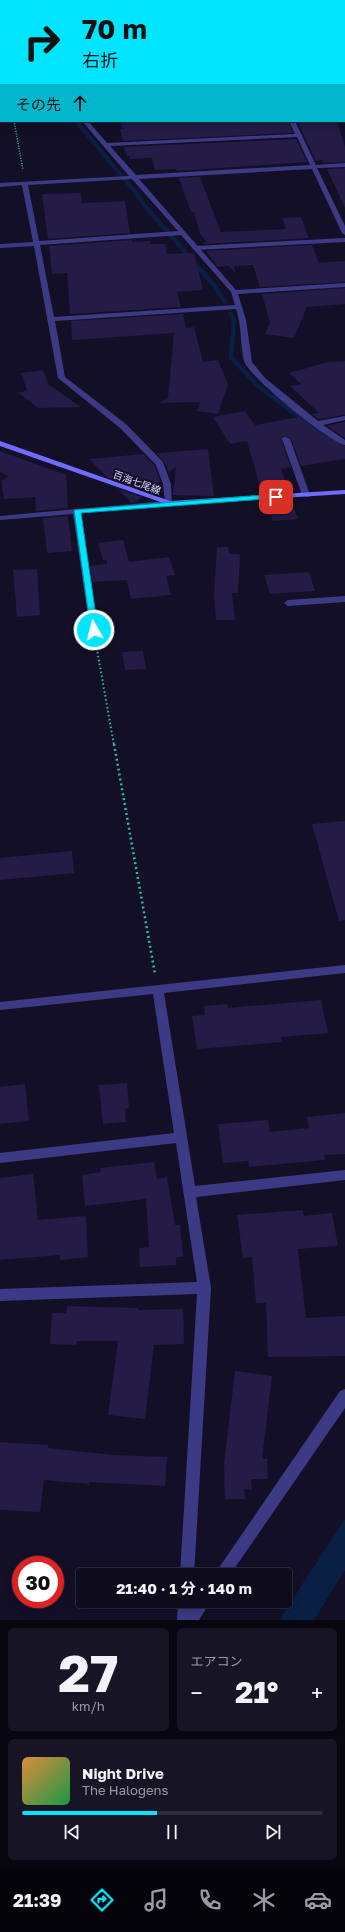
<!DOCTYPE html>
<html lang="ja">
<meta charset="utf-8">
<style>
body{margin:0;font-family:"Golos Text","Noto Sans JP",sans-serif;background:#171425;color:#f1f3f6;height:100vh;display:flex;flex-direction:column;font-size:15px;white-space:nowrap}
*{box-sizing:border-box;margin:0}
p{font-size:13px;color:#9b9ba3}
.icon{flex:none;width:22px;height:22px;fill:none;stroke:currentColor;stroke-width:2;stroke-linecap:round;stroke-linejoin:round}
.map{position:relative;height:1620px;overflow:hidden}
.details{display:flex;flex-direction:column;gap:8px;padding:8px;background:#08060f;flex:1}
.details>*{flex:none}
.hud{position:absolute;left:0px;top:0px;width:345px;height:122px;box-shadow:0 2px 10px #0003,0 0 0 1px #2e2b3b;background:#00e5ff;color:#111;overflow:hidden}
.speed{position:absolute;left:12px;top:1556px;display:flex;gap:8px;font-size:20px;font-weight:700;text-align:center}
.speed>*{display:grid;place-content:center;width:52px;height:52px;border-radius:50%;background:#0e0b1c;box-shadow:0 2px 10px #0003,0 0 0 1px #2e2b3b;line-height:1}
.speed .limit{border:6px solid #d22;background:#fff;color:#111}
.pin{position:absolute;display:grid;place-items:center;width:34px;height:34px;color:#fff;margin:-17px;border-radius:8px;box-shadow:0 2px 6px #0006}
.me{position:absolute;width:44px;margin:-22px;rotate:352deg;stroke-linejoin:round;filter:drop-shadow(0 0 3px #0008)}
.turn{display:flex;align-items:center;gap:14px;height:84px;padding:0 16px;font-size:18px}
.turn .icon{width:52px;height:52px;stroke-width:2.5}
.turn b{display:block;font-size:28px;line-height:34px}
.then{display:flex;align-items:center;height:38px;padding:0 16px;background:#0003;gap:8px;font-size:15px}
.big{font-size:30px;font-weight:700;line-height:1.1}
.details .tile{flex:1;display:flex;flex-direction:column;justify-content:center;gap:6px;min-width:0;padding:0 14px;border-radius:6px;background:#171425}
.details .dial{align-items:center;gap:0}
.dial b{font-size:52px;line-height:1}
.song{display:flex;align-items:center;gap:12px}
.cover{width:48px;height:48px;border-radius:6px;background:linear-gradient(135deg,hsl(30 70% 55%),hsl(140 70% 35%))}
.played{height:4px;border-radius:2px;background:linear-gradient(90deg,#00e5ff 45%,#2e2b3b 45%)}
.keys{display:flex;justify-content:space-around;direction:ltr}
.heat{display:flex;justify-content:space-between;align-items:center;font-size:22px;direction:ltr}
.details .tiles{flex:1;display:grid;gap:8px;grid-template-columns:1fr 1fr}
.tile:last-child{grid-column:span 2}
.trip{position:absolute;left:76px;top:1568px;width:216px;height:40px;border-radius:4px;background:#0e0b1c;box-shadow:0 2px 10px #0003,0 0 0 1px #2e2b3b;font-weight:700;line-height:40px;text-align:center}
.dock{display:flex;height:64px;justify-content:space-around;align-items:center;background:#06040b;color:#9b9ba3}
.dock .icon{width:28px;height:28px}
.dock .on{color:#00e5ff}
.dock b{font-size:18px;color:#f1f3f6}
.map>svg:first-child{display:block}
</style>
<div class="map">
<svg width="345" height="1620" viewBox="0 0 345 1620">
<rect width="100%" height="100%" fill="#130f26"/>
<path fill="#0a1f44" d="M345,1519V1570L314,1620H279Z"/>
<g fill="none" stroke-linecap="round" stroke-linejoin="round">
<path stroke="#0a1f44" stroke-width="4" d="M76,121L137,194"/>
<path stroke="#0a1f44" stroke-width="4.5" d="M136,193L145,206L213,284L225,302
M231,314L234,321L231,357L258,386L327,438"/>
<path stroke="#0a1f44" stroke-width="6" d="M326,437L329,439"/>
</g>
<path fill="#241b47" d="M120,121H288L293,133L123,141L120,129H123Z
M297,121H337L345,147V162L324,163L322,160L316,161Z
M296,139L307,162L177,171L176,169L155,170L152,158L130,159L129,156H127L124,147Z
M345,168V208L327,169Z
M200,177L221,232L286,229L282,218L301,217L309,238L204,244L203,242H207L199,233H200L194,212H191L179,178Z
M81,193L82,203L125,201L130,233L48,239L42,194Z
M132,240V242L150,241L151,244H165L167,254L194,253L203,290L177,292L181,307L70,314L67,273L52,274L49,246Z
M312,245L319,263L345,261V282L260,287L253,265L234,266L235,273L229,266L218,267L206,251Z
M345,288V304L307,307L294,338L265,334L270,323L262,294Z
M183,314L186,328L194,327L203,362L218,360L228,384L218,414L197,411L200,402L160,403L168,397L174,333L72,340L71,321Z
M345,361V415L318,419L312,414L319,413L290,386L301,384L289,373L328,362Z
M43,370L48,384L81,407L38,408L19,393L27,390L21,373Z
M245,411L255,425L299,417L322,434L345,446V459L301,466L291,438L283,436L281,440L291,467L281,469L289,492L262,494L247,441L230,444L213,417Z
M345,422V438L327,426Z
M208,449L214,496L173,495L176,466L169,473L164,461L156,453Z
M0,451L66,475L68,508L36,511L35,497L4,499L1,481L9,476L0,472Z
M143,454L155,466L160,481L148,492L107,477L89,459Z
M118,489L142,497L136,502L131,503Z
M291,499L298,519L273,521L271,515H268L264,501Z
M68,516L72,551L47,553L43,518Z
M123,540L129,562L169,557L175,575L166,576L171,595L131,599L127,580L93,582L90,566L107,564V560H103L98,543Z
M217,547H228L229,554H240L238,593H232L235,620H216L214,594Z
M37,569L40,615L17,617L13,570Z
M309,572L315,591L270,594L264,575Z
M143,651L146,669L125,670L122,652Z
M345,821V920L339,921L312,824Z
M72,851L74,873L0,880V858Z
M321,1000L328,1033L281,1037L282,1042L197,1049L192,1016L205,1015L204,1006L227,1004L228,1008Z
M127,1083L129,1108L125,1109L126,1122L103,1124L99,1085Z
M25,1084L29,1121L0,1124V1087Z
M345,1113V1154L324,1155L325,1160L249,1167L248,1161L223,1163L218,1124L268,1120L270,1132L309,1128L307,1117Z
M154,1162L157,1179L167,1177L175,1225H180L183,1257H176V1265L140,1267L139,1248L149,1247L146,1199L85,1206L82,1175L101,1172L100,1168Z
M33,1174L38,1220L86,1216L88,1257L60,1260V1255L0,1260V1178Z
M303,1210L304,1216L332,1213L338,1246L298,1249L306,1318L345,1316V1356L268,1357L266,1303H256L252,1257L243,1258L237,1215Z
M67,1306L138,1308V1310L183,1309L184,1344L154,1345L145,1419L108,1415L118,1341H77L76,1345L50,1344L52,1313H66Z
M235,1371L272,1376L262,1459H267L268,1479H251L252,1490L244,1489L245,1499H225L224,1464Z
M0,1442L48,1445V1448L113,1455L167,1457L165,1486L89,1482V1484L44,1480L40,1512L0,1510Z"/>
<g fill="none" stroke-linecap="round" stroke-linejoin="round">
<path stroke="#2fb8b0" stroke-width="1.5" stroke-dasharray="1 1.5" stroke-linecap="butt" d="M14,121L23,170"/>
<path stroke="#2fb8b0" stroke-width="2" stroke-dasharray="1.5 2.5" stroke-linecap="butt" d="M96,644L114,745"/>
<path stroke="#2fb8b0" stroke-width="2.5" stroke-dasharray="2 3" stroke-linecap="butt" d="M114,744L155,974"/>
<path fill="#3d3a85" fill-rule="evenodd" d="M345,238V242L195,250L192,248L195,246Z"/>
<path fill="#3d3a85" fill-rule="evenodd" d="M53,0H58V1H53Z
M141,0H146V1H141Z
M230,0H234V1H230Z
M0,39L1,40V49L0,48Z
M0,65H1V69H0Z
M82,121H88L107,143L295,134L289,121H295L316,165L345,163V167L317,168L345,226V235L342,233L312,169L139,179L236,290L345,283V287L238,294L246,320L252,362L265,378L318,421L345,416V420L323,425L345,440V445C328,441 249,377 244,361C240,344 242,326 236,309L55,321L65,377L126,424L163,462L171,484L172,505L81,513L98,630L94,633L90,630L73,514L0,520V516L165,501L163,484L156,465L120,428L58,378L34,246L0,248V244L33,242L22,185L0,187V183L129,176ZM297,137L310,165L136,175L110,146ZM132,179L178,231L39,241L28,185ZM181,235L231,292L235,305L54,317L40,245Z
M283,437H286L290,439L310,495L309,497H306L302,495L282,439Z
M345,596V602L288,606L284,603L288,600Z
M345,965V973L164,993L195,1186L345,1170V1180L196,1197L211,1288L194,1575H180L197,1294L0,1301V1289L197,1282L176,1143L0,1163V1153L174,1133L153,994L0,1010V1002Z
M345,1389V1408L230,1575H214L340,1391Z
M178,1601H211L199,1620H177Z"/>
<path fill="#6f6bff" fill-rule="evenodd" d="M344,22H345V24H344Z
M0,37H1V41H0Z
M0,441L170,501L345,490V494L169,505L0,446Z"/>
</g>
<path fill="#00e5ff" stroke="#0095a6" d="M276,494L279,497L278,498L81,513L98,630L94,633L91,632L74,510Z"/>
<g text-anchor="middle" stroke-width="4" stroke-linejoin="round" paint-order="stroke">
<g font-size="10" fill="#d9d4ff" stroke="#130f26">
<text transform="translate(137 482) rotate(20)" y="4">百海七尾線</text>
</g>
</g>
</svg>
<div class="speed"><div class="limit">30</div></div>
<div class="pin" style="left:276px;top:497px;background:#d93025"><svg class="icon" aria-label="arrive" viewBox="0 0 24 24"><path d="M6 21V4h12l-3 4 3 4H6"/></svg></div>
<svg class="me" style="left:94px;top:630px" viewBox="-20 -20 40 40"><circle r="17" fill="#00e5ff" stroke="#fff" stroke-width="3"/><path d="M0-11L8 9 0 5-8 9z" fill="#fff"/></svg>
<div class="trip">21:40 · 1 分 · 140 m</div>
<div class="hud">
<div class="turn"><svg class="icon" aria-label="right" viewBox="0 0 24 24"><path d="M7 20v-9h11M14 6l5 5-5 5"/></svg><div><b>70 m</b>右折</div></div>
<div class="then">その先<svg class="icon" aria-label="ahead" viewBox="0 0 24 24"><path d="M12 20V5M6 11l6-6 6 6"/></svg></div>
</div>
</div>
<section class="details">
<div class="tiles">
<div class="tile dial"><b>27</b><p>km/h</p></div>
<div class="tile"><p>エアコン</p>
<div class="heat"><a>−</a><b class="big">21°</b><a>+</a></div>
</div>
<div class="tile">
<div class="song"><i class="cover"></i><div><b>Night Drive</b><p>The Halogens</p></div></div>
<div class="played"></div>
<div class="keys"><svg class="icon" aria-label="previous" viewBox="0 0 24 24"><path d="M18 5L8 12l10 7zM5 5v14"/></svg><svg class="icon" aria-label="pause" viewBox="0 0 24 24"><path d="M8 5v14M16 5v14"/></svg><svg class="icon" aria-label="next" viewBox="0 0 24 24"><path d="M6 5l10 7-10 7zM19 5v14"/></svg></div>
</div>
</div>
</section>
<nav class="dock">
<b>21:39</b>
<svg class="icon on" aria-label="directions" viewBox="0 0 24 24"><path d="M12 3l9 9-9 9-9-9zM9 14v-3h6M13 9l2 2-2 2"/></svg>
<svg class="icon" aria-label="music" viewBox="0 0 24 24"><path d="M9 18V5l10-2v13"/><circle cx="6" cy="18" r="3"/><circle cx="16" cy="16" r="3"/></svg>
<svg class="icon" aria-label="phone" viewBox="0 0 24 24"><path d="M5 4h4l2 5-3 2q2 4 5 5l2-3 5 2v4C11 20 4 13 5 4z"/></svg>
<svg class="icon" aria-label="climate" viewBox="0 0 24 24"><path d="M12 3v18M4 7l16 10M4 17L20 7"/></svg>
<svg class="icon" aria-label="car" viewBox="0 0 24 24"><path d="M5 17H2v-5l4-1 3-4h7l3 4 3 1v5h-3M9 17h6M6 11h13"/><circle cx="7" cy="17" r="2"/><circle cx="17" cy="17" r="2"/></svg>
</nav>
